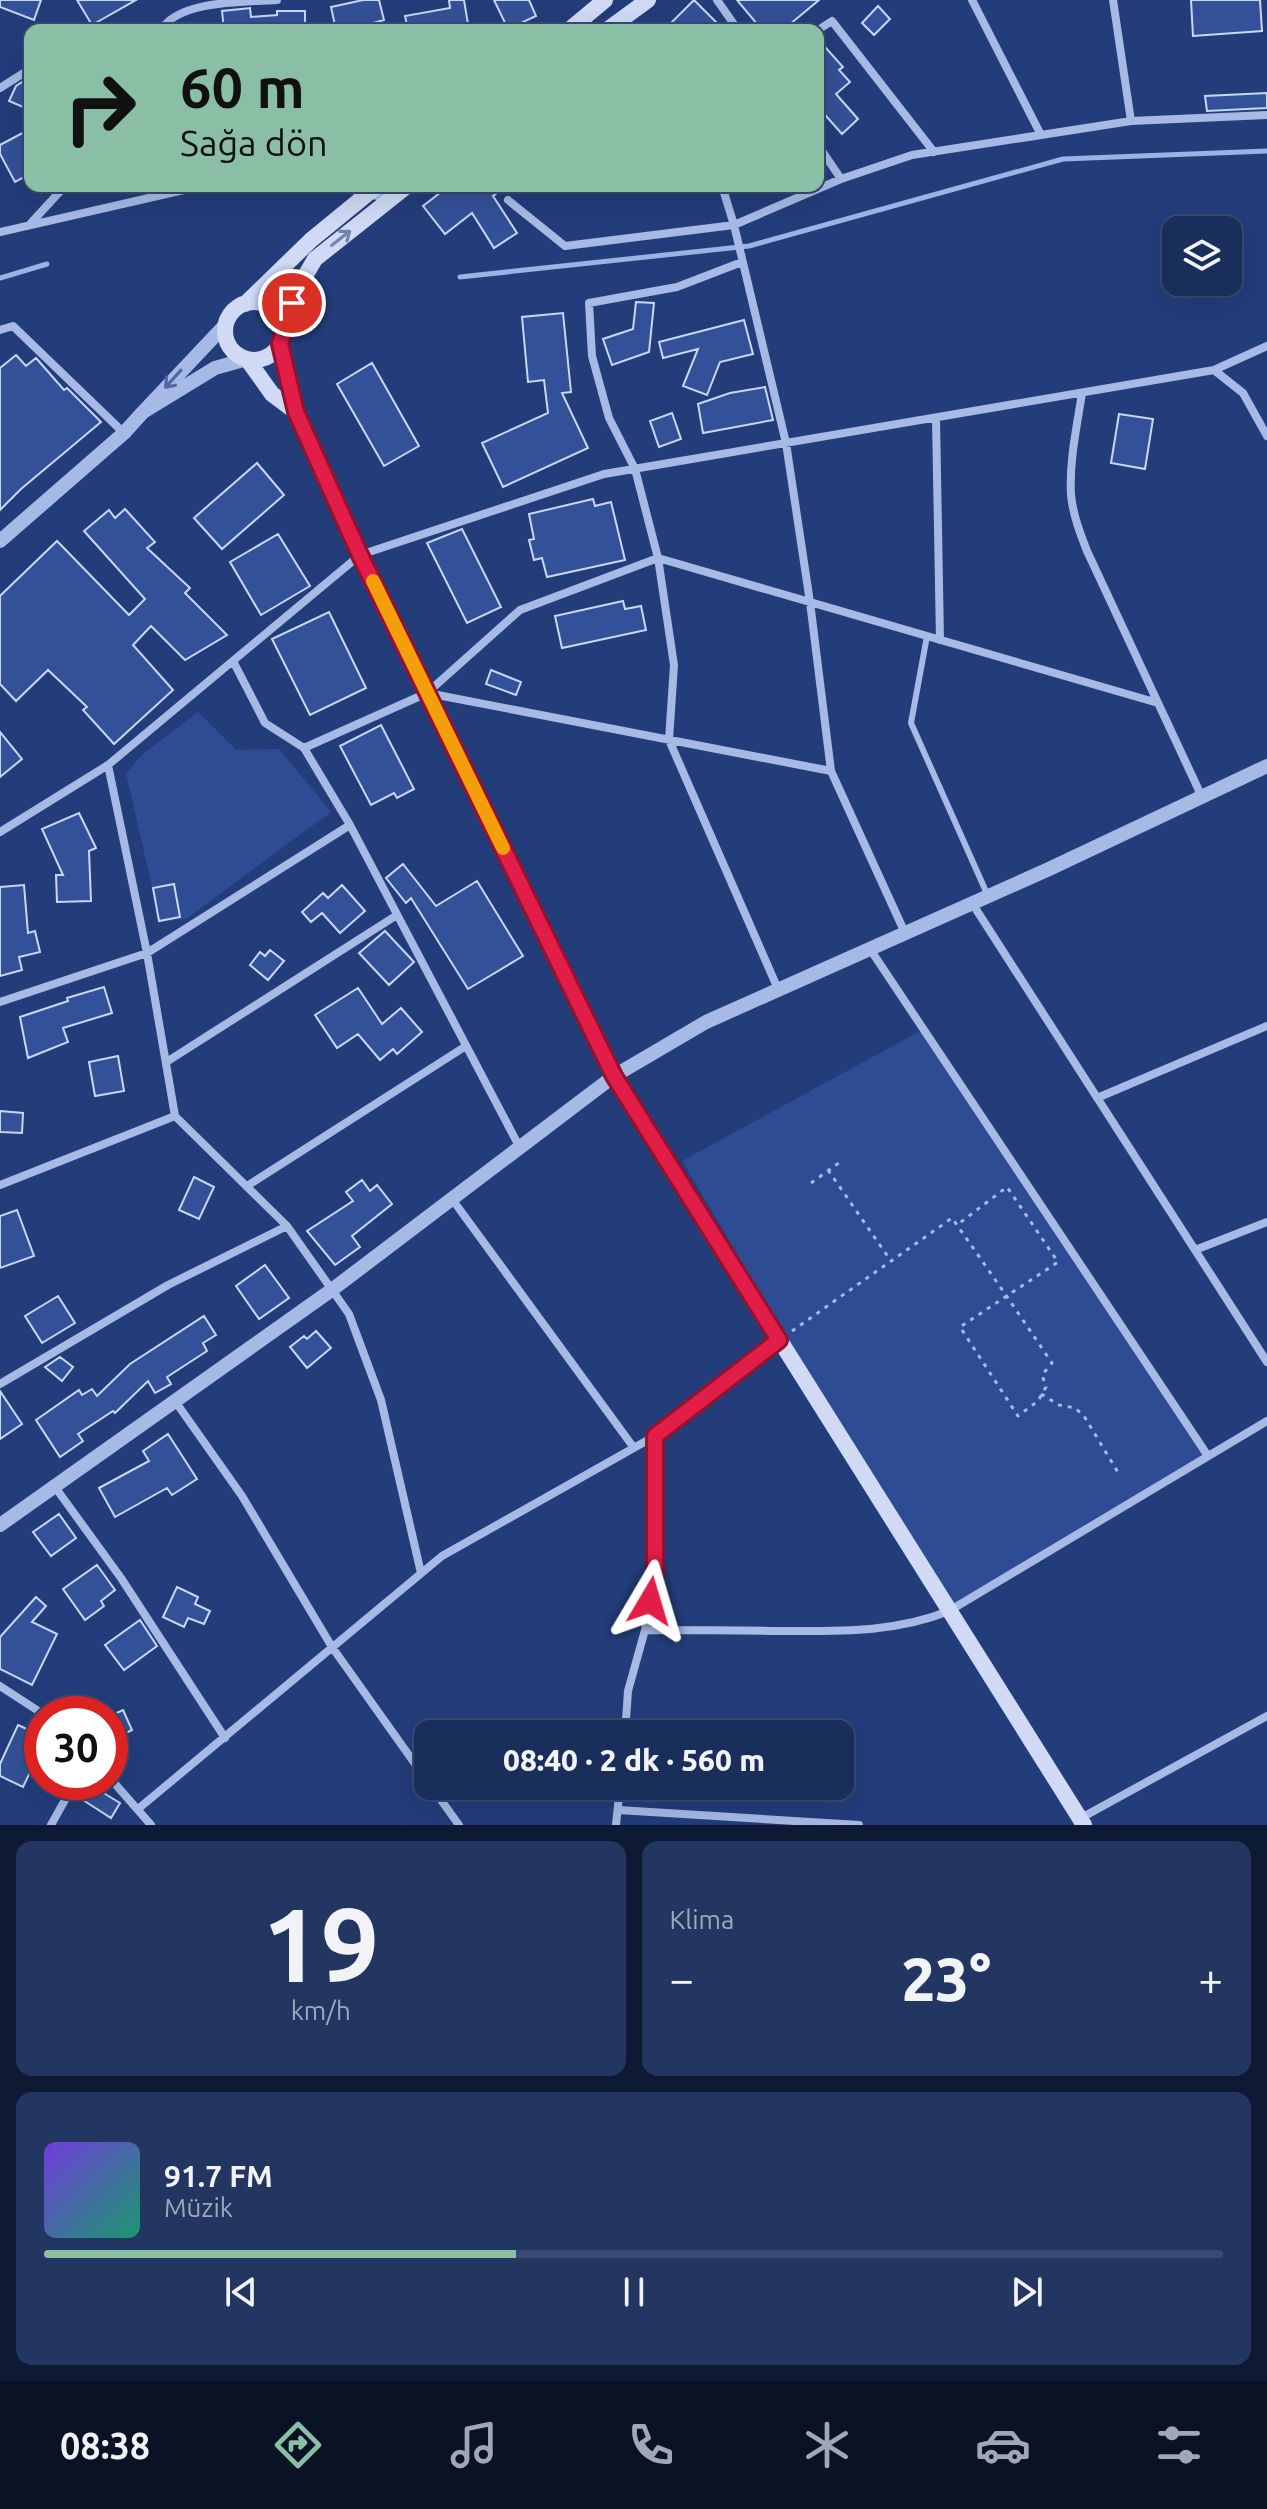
<!DOCTYPE html>
<html lang="tr">
<meta charset="utf-8">
<style>
body{margin:0;font-family:Ubuntu,sans-serif;background:#233662;color:#f1f3f6;height:100vh;display:flex;flex-direction:column;font-size:30px;white-space:nowrap}
*{box-sizing:border-box;margin:0}
p{font-size:26px;color:#9fa8bb}
.icon{flex:none;width:44px;height:44px;fill:none;stroke:currentColor;stroke-width:2;stroke-linecap:round;stroke-linejoin:round}
.map{position:relative;height:1825px;overflow:hidden}
.panel{display:flex;flex-direction:column;gap:16px;padding:16px;background:#0e1933;flex:1}
.panel>*{flex:none}
.banner{position:absolute;left:24px;top:24px;width:800px;height:168px;border-radius:16px;box-shadow:0 8px 32px #0002,0 0 0 2px #384a72;background:#8abfa5;color:#111;overflow:hidden}
.tools{position:absolute;left:1162px;top:216px;display:grid;gap:16px}
.tools a{display:grid;place-items:center;width:80px;height:80px;border-radius:16px;background:#1a2e5c;box-shadow:0 8px 32px #0002,0 0 0 2px #384a72;font-size:40px}
.speed{position:absolute;left:24px;top:1696px;display:flex;gap:16px;font-size:40px;font-weight:700;text-align:center}
.speed>*{display:grid;place-content:center;width:104px;height:104px;border-radius:50%;background:#1a2e5c;box-shadow:0 8px 32px #0002,0 0 0 2px #384a72;line-height:1}
.speed .limit{border:12px solid #d22;background:#fff;color:#111}
.pin{position:absolute;display:grid;place-items:center;width:68px;height:68px;color:#fff;margin:-34px;border:4px solid #fff;border-radius:50%;box-shadow:0 2px 8px #0007}
.me{position:absolute;width:88px;margin:-44px;rotate:7deg;stroke-linejoin:round;filter:drop-shadow(0 0 6px #0008)}
.turn{display:flex;align-items:center;gap:28px;height:168px;padding:0 24px;font-size:36px}
.turn .icon{width:104px;height:104px;stroke-width:2.5}
.turn b{display:block;font-size:56px;line-height:68px}
.big{font-size:60px;font-weight:800;line-height:1.1}
.panel .tile{flex:1;display:flex;flex-direction:column;justify-content:center;gap:12px;min-width:0;padding:0 28px;border-radius:16px;background:#233662}
.panel .dial{align-items:center;gap:0}
.dial b{font-size:104px;line-height:1}
.song{display:flex;align-items:center;gap:24px}
.cover{width:96px;height:96px;border-radius:12px;background:linear-gradient(135deg,hsl(260 70% 55%),hsl(160 70% 35%))}
.played{height:8px;border-radius:4px;background:linear-gradient(90deg,#8abfa5 40%,#384a72 40%)}
.keys{display:flex;justify-content:space-around;direction:ltr}
.heat{display:flex;justify-content:space-between;align-items:center;font-size:44px;direction:ltr}
.panel .tiles{flex:1;display:grid;gap:16px;grid-template-columns:1fr 1fr}
.tile:last-child{grid-column:span 2}
.trip{position:absolute;left:414px;top:1720px;width:440px;height:80px;border-radius:16px;background:#1a2e5c;box-shadow:0 8px 32px #0002,0 0 0 2px #384a72;font-weight:800;line-height:80px;text-align:center}
.tab-bar{display:flex;height:128px;justify-content:space-around;align-items:center;background:#0a1225;color:#9fa8bb}
.tab-bar .icon{width:56px;height:56px}
.tab-bar .on{color:#8abfa5}
.tab-bar b{font-size:36px;color:#f1f3f6}
.map>svg:first-child{display:block}
</style>
<div class="map">
<svg width="1267" height="1825" viewBox="0 0 1267 1825">
<rect width="100%" height="100%" fill="#233d7b"/>
<path fill="#2e4c93" d="M198,712L236,750L279,749L331,812L186,919L160,922L126,773L144,753Z
M924,1029L1208,1456L949,1611L682,1161Z"/>
<g fill="none" stroke-linecap="round" stroke-linejoin="round">
<path stroke="#9bb2e6" stroke-width="5" d="M460,277L749,246L1063,159L1267,151
M0,278L47,264"/>
</g>
<path fill="#335198" stroke="#cad7f4" stroke-width="2" d="M0,0H41L34,20L0,7Z
M77,0H136L92,25Z
M363,0H379L384,20L359,27L360,30H336L331,7Z
M449,0H464L469,30H408L405,16L450,8Z
M494,0H529L536,16L508,29Z
M694,0L724,30H664Z
M737,0H819L783,30H762Z
M1191,0H1260L1262,31L1193,36Z
M878,6L890,19L874,35L862,23Z
M250,8L251,17L277,15V11H305V30H224L222,11Z
M818,39L843,67L839,70L850,82L836,94L858,119L842,134L818,107Z
M30,77V110L9,101L16,86Z
M1267,93V108L1207,111L1205,96Z
M30,129V174L15,182L0,154V145Z
M449,186H506L493,196L517,233L494,248L472,213L445,234L423,206Z
M636,302L654,303L649,352L612,365L603,339L633,329Z
M563,313L571,392L562,393L588,448L503,487L482,443L548,413L544,380L528,382L522,317Z
M744,320L753,354L720,362L707,395L683,386L698,349L663,358L659,342Z
M16,355L26,366L36,358L64,390L67,388L101,422L21,489L0,510V368Z
M372,363L419,446L384,466L337,384Z
M765,387L773,420L703,433L698,404L730,393Z
M672,413L681,439L659,447L650,421Z
M1119,414L1153,419L1145,469L1111,463Z
M257,463L284,495L222,549L194,518Z
M593,499L595,506L611,502L625,560L547,577L542,558L534,560L529,540L534,539L529,514Z
M125,509L155,542L147,548L190,588L185,593L227,635L185,660L151,626L133,645L173,690L114,744L83,710L87,707L48,670L16,701L0,684V596L57,541L129,615L145,599L84,531L109,510L115,518Z
M462,529L501,607L467,623L427,543Z
M278,534L310,586L261,615L230,562Z
M623,601L625,609L641,606L646,630L562,648L555,616Z
M329,612L366,688L310,715L272,639Z
M491,670L521,682L516,695L486,684Z
M381,725L414,789L397,798L394,793L371,805L340,746Z
M0,732L22,759L0,777Z
M79,813L96,848L89,851L91,901L57,902L56,875H63L42,829Z
M403,864L436,906L477,881L523,956L468,989L411,898L406,903L386,878Z
M174,884L180,917L159,921L153,888Z
M24,885L28,933L35,931L40,952L19,957L22,970L0,976V887Z
M342,885L365,911L340,933L322,913L311,922L302,912L323,893L328,898Z
M385,931L414,962L389,985L359,953Z
M270,950L284,961L268,980L250,965L260,952L265,956Z
M104,987L112,1013L63,1028L68,1042L28,1058L20,1017L68,1001L67,998Z
M358,988L382,1024L401,1008L422,1032L397,1054L393,1049L380,1060L358,1034L337,1048L315,1015Z
M118,1056L124,1091L95,1096L89,1062Z
M0,1111L23,1113L22,1133L0,1132Z
M194,1177L214,1187L199,1219L179,1210Z
M362,1180L370,1191L377,1185L392,1204L352,1236L360,1247L335,1265L307,1231L353,1201L346,1192Z
M17,1210L34,1256L0,1268V1216Z
M265,1265L289,1298L259,1319L236,1286Z
M58,1296L75,1323L42,1343L25,1316Z
M204,1316L216,1335L203,1343L207,1351L167,1377L171,1384L155,1393L148,1381L115,1413L113,1411L78,1434L83,1441L60,1457L36,1420L79,1390L82,1395L92,1389L97,1396L130,1364Z
M316,1331L331,1348L307,1368L290,1347L304,1336L307,1339Z
M60,1357L73,1367L62,1381L45,1367Z
M0,1391L22,1424L0,1439Z
M168,1434L197,1479L172,1495L167,1488L115,1517L99,1488L149,1461L143,1451Z
M59,1514L76,1538L51,1556L33,1532Z
M97,1565L115,1590L101,1601L104,1606L85,1620L63,1589Z
M177,1587L198,1597L195,1604L210,1611L204,1624L188,1618L184,1627L163,1617Z
M36,1597L46,1606L32,1622L57,1634L32,1685L0,1669V1637Z
M140,1620L157,1646L124,1670L105,1645Z
M123,1710L132,1730L110,1741V1716Z
M18,1725L42,1736V1770L33,1766L23,1787L0,1776V1764Z
M92,1786L120,1803L111,1818L83,1800Z"/>
<g fill="none" stroke-linecap="round" stroke-linejoin="round">
<path stroke="#a7bae5" stroke-width="3" stroke-dasharray="4 6" stroke-linecap="butt" d="M828,1170L891,1261
M811,1183L843,1160
M792,1331L952,1218C986,1266 1019,1314 1052,1363L1042,1375L1046,1387L1038,1401L1018,1416L960,1327L1058,1262L1007,1187L957,1225
M1041,1394L1059,1405L1075,1408L1084,1416L1119,1474"/>
<path stroke="#a7bae5" stroke-width="6" d="M927,636L911,723L988,896"/>
<path stroke="#a7bae5" stroke-width="8" d="M717,0L738,30
M972,0L1041,135
M1113,0L1131,121
M161,30C179,0 244,2 277,0
M818,30L832,21L934,152
M0,88L30,69
M818,145L841,179
M337,186L390,199
M722,186L734,225L786,443L810,602L831,771L905,933
M508,200L565,246L734,225L841,179L912,155L1131,121L1267,115
M31,223L65,186
M0,232L188,189L267,186
M742,262L677,287L589,303L592,356L609,418L635,469L658,558L674,665L669,740L778,989
M0,330L13,326L124,433
M1214,370L1267,346
M1082,393C1077,426 1069,461 1071,495C1073,515 1080,533 1087,551L1202,797
M936,418L940,640
M233,661L265,723L304,748L350,825L520,1148
M427,693L831,771
M304,748L427,693L520,610L658,558L1158,703
M108,765L147,953L175,1116L287,1226L349,1314L381,1400L421,1573
M0,832L108,765L360,555L604,474L1214,370L1243,393L1267,436
M972,903L1267,1362
M870,949L1208,1456
M0,1002L147,953L350,825
M168,1061L397,915
M1097,1098L1267,1026
M0,1185L175,1116
M247,1186L466,1046
M452,1199L634,1448
M1195,1250L1267,1222
M0,1384L168,1285L287,1226
M175,1401L242,1496L332,1647L428,1782
M55,1487L121,1578L225,1738
M645,1630C690,1630 735,1630 780,1631C839,1631 894,1633 949,1611L1267,1421
M0,1686L43,1714
M625,1734L628,1691L645,1630L655,1571V1436
M110,1778L151,1825
M431,1786L459,1825
M138,1809L442,1556L655,1436L779,1340
M618,1810L859,1825
M1081,1818L1267,1716
M51,1825L75,1782
M616,1825L620,1786"/>
<path stroke="#a7bae5" stroke-width="14" d="M227,323L143,412L215,368L247,359
M0,541L124,433L143,412
M0,1525L333,1289L614,1076L706,1022L1049,869L1267,766"/>
<path stroke="#d0daf5" stroke-width="16" d="M569,30L605,0
M607,30L648,0
M225 331a29 29 0 1 1 58 0a29 29 0 1 1-58 0Z
M245,304L311,240L377,186
M282,324L301,283L315,259L407,186
M280,344L296,412L360,555L614,1076L1084,1825
M247,359L272,394L296,412"/>
</g>
<defs><path id="oneway-shaft" d="M-6 0H5M1.5-3L5.5 0L1.5 3" fill="none" stroke-width="1.6" stroke-linecap="round" stroke-linejoin="round" transform="scale(2)"/></defs>
<use stroke="#7184b2" href="#oneway-shaft" transform="translate(341 238) rotate(-38)"/>
<use stroke="#5169a0" href="#oneway-shaft" transform="translate(173 379) rotate(132)"/>
<g fill="none" stroke-linecap="round" stroke-linejoin="round">
<defs>
<path id="route" d="M292,303L282,324L283,334L280,344L296,412L360,555L614,1076L779,1340L655,1436V1571L650,1601"/>
</defs>
<use href="#route" stroke="#92132f" stroke-width="20"/>
<use href="#route" stroke="#e11d48" stroke-width="14"/>
<path stroke="#f59e0b" stroke-width="14" d="M373,581L503,848"/>
</g>
</svg>
<div class="tools">
<a><svg class="icon" aria-label="layers" viewBox="0 0 24 24"><path d="M12 4l9 5-9 5-9-5zM3 14l9 5 9-5"/></svg></a>
</div>
<div class="speed"><div class="limit">30</div></div>
<div class="pin" style="left:292px;top:303px;background:#d93025"><svg class="icon" aria-label="arrive" viewBox="0 0 24 24"><path d="M6 21V4h12l-3 4 3 4H6"/></svg></div>
<svg class="me" style="left:650px;top:1601px" viewBox="-20 -20 40 40"><path d="M0-17L14 15 0 8-14 15z" fill="#e11d48" stroke="#fff" stroke-width="4"/></svg>
<div class="trip">08:40 · 2 dk · 560 m</div>
<div class="banner">
<div class="turn"><svg class="icon" aria-label="right" viewBox="0 0 24 24"><path d="M7 20v-9h11M14 6l5 5-5 5"/></svg><div><b>60 m</b>Sağa dön</div></div>
</div>
</div>
<section class="panel">
<div class="tiles">
<div class="tile dial"><b>19</b><p>km/h</p></div>
<div class="tile"><p>Klima</p>
<div class="heat"><a>−</a><b class="big">23°</b><a>+</a></div>
</div>
<div class="tile">
<div class="song"><i class="cover"></i><div><b>91.7 FM</b><p>Müzik</p></div></div>
<div class="played"></div>
<div class="keys"><svg class="icon" aria-label="previous" viewBox="0 0 24 24"><path d="M18 5L8 12l10 7zM5 5v14"/></svg><svg class="icon" aria-label="pause" viewBox="0 0 24 24"><path d="M8 5v14M16 5v14"/></svg><svg class="icon" aria-label="next" viewBox="0 0 24 24"><path d="M6 5l10 7-10 7zM19 5v14"/></svg></div>
</div>
</div>
</section>
<nav class="tab-bar">
<b>08:38</b>
<svg class="icon on" aria-label="directions" viewBox="0 0 24 24"><path d="M12 3l9 9-9 9-9-9zM9 14v-3h6M13 9l2 2-2 2"/></svg>
<svg class="icon" aria-label="music" viewBox="0 0 24 24"><path d="M9 18V5l10-2v13"/><circle cx="6" cy="18" r="3"/><circle cx="16" cy="16" r="3"/></svg>
<svg class="icon" aria-label="phone" viewBox="0 0 24 24"><path d="M5 4h4l2 5-3 2q2 4 5 5l2-3 5 2v4C11 20 4 13 5 4z"/></svg>
<svg class="icon" aria-label="climate" viewBox="0 0 24 24"><path d="M12 3v18M4 7l16 10M4 17L20 7"/></svg>
<svg class="icon" aria-label="car" viewBox="0 0 24 24"><path d="M5 17H2v-5l4-1 3-4h7l3 4 3 1v5h-3M9 17h6M6 11h13"/><circle cx="7" cy="17" r="2"/><circle cx="17" cy="17" r="2"/></svg>
<svg class="icon" aria-label="filters" viewBox="0 0 24 24"><path d="M4 7h16M4 17h16"/><circle cx="9" cy="7" r="2"/><circle cx="15" cy="17" r="2"/></svg>
</nav>
